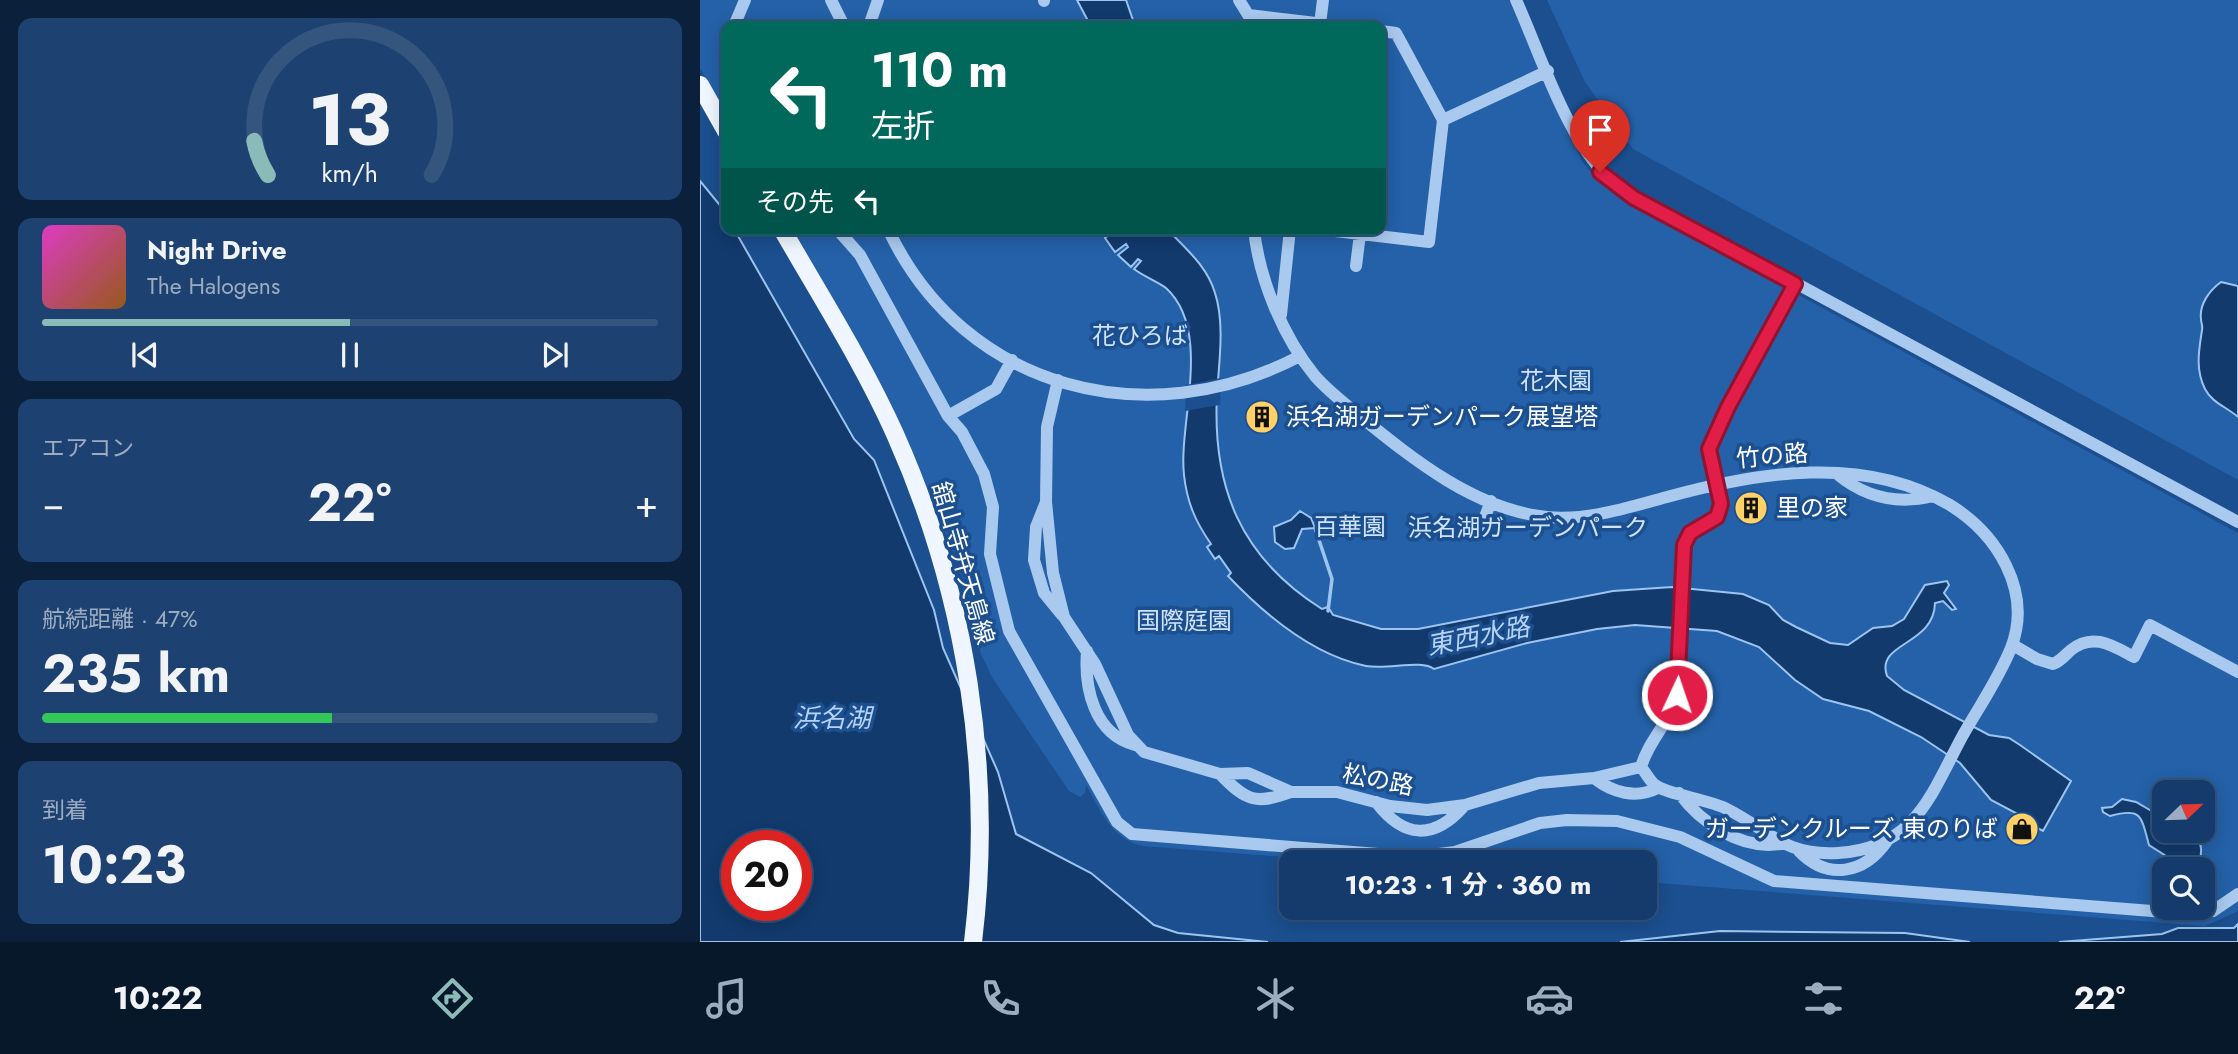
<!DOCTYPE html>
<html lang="ja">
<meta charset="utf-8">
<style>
body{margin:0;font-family:Jost,"Noto Sans JP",sans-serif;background:#1d4271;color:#f1f3f6;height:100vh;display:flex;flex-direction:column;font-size:26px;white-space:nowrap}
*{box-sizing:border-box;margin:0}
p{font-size:23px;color:#9dadc1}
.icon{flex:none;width:38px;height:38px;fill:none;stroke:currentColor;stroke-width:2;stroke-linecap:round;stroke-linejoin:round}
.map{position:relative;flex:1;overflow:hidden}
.sheet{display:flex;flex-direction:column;gap:18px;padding:18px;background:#0b203b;width:700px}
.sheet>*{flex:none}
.hud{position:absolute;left:21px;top:21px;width:665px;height:214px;border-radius:14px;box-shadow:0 4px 18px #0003,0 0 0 2px #33557e;background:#00695c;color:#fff;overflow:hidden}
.needle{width:46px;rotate:67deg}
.controls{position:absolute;left:1452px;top:780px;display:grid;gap:14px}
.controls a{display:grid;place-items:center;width:63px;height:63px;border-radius:14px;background:#143b6b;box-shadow:0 4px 18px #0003,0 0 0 2px #33557e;font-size:35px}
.speed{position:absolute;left:21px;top:830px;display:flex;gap:14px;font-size:35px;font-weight:700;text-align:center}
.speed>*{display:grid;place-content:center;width:91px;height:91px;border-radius:50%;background:#143b6b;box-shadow:0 4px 18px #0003,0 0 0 2px #33557e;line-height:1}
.speed .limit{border:10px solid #d22;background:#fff;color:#111}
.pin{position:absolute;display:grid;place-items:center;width:60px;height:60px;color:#fff;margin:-72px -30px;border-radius:50% 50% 50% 0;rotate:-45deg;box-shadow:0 0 7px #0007}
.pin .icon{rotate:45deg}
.me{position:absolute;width:77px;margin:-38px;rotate:3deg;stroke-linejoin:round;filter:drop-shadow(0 0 5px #0008)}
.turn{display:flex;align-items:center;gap:24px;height:147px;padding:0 35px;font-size:32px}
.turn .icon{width:91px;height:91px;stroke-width:2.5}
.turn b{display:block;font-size:49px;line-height:60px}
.then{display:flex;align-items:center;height:66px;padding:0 35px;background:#0003;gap:14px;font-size:26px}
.big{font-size:52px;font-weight:700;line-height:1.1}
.sheet .tile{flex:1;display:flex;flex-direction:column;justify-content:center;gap:10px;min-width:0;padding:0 24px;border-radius:14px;background:#1d4271}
.sheet .dial{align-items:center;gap:0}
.dial svg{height:182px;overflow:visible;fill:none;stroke:#33557e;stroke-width:7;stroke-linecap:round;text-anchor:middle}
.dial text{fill:#f1f3f6;stroke:none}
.song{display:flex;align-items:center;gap:21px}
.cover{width:84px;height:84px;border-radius:10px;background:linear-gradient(135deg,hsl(310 70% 55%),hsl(30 70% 35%))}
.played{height:7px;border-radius:4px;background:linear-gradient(90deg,#8bbbb9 50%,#33557e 50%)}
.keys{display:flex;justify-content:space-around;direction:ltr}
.heat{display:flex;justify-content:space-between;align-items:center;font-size:38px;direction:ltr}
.charge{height:10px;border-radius:5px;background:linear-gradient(90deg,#34c759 47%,#33557e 0)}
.trip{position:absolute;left:579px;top:850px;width:378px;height:70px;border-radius:14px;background:#143b6b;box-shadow:0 4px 18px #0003,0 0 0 2px #33557e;font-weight:700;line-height:70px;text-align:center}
.tabs{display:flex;height:112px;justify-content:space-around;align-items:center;background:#08182b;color:#9dadc1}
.tabs .icon{width:49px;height:49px}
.tabs .selected{color:#8bbbb9}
.tabs b{font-size:32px;color:#f1f3f6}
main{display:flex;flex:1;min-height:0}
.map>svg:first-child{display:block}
</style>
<main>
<section class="sheet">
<div class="tile dial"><svg viewBox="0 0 100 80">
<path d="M14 69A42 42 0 1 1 86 69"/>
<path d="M14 69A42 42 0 0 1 8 54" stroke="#8bbbb9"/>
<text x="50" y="56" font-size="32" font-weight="700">13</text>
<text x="50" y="72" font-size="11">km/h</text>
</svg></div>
<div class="tile">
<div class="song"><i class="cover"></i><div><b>Night Drive</b><p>The Halogens</p></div></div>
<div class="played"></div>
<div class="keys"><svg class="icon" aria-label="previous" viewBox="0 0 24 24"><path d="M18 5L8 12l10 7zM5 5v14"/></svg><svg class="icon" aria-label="pause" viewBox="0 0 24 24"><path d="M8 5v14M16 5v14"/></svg><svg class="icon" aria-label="next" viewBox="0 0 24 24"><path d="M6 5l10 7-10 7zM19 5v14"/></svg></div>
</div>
<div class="tile"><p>エアコン</p>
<div class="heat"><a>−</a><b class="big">22°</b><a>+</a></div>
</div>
<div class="tile"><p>航続距離 · 47%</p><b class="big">235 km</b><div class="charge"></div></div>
<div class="tile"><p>到着</p><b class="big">10:23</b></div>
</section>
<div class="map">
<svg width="1538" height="942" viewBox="0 0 1538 942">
<rect width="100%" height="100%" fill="#1b4f8f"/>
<path fill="#2461a8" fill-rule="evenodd" d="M0,0H809L882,161L898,181L918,197L1538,533V911L1505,926L945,882V863H662L443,846C411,839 401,811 386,785L385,793L380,797L369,791L293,679L281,654L257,561L209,443L150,329L93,229H681V26H26V114L0,68ZM1465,793H1503V831H1465ZM1465,870H1503V908H1465Z
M847,0H1538V480L933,149L885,82Z"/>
<path fill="#123a6d" stroke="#9cc4f0" stroke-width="2" fill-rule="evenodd" d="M377,0H426L435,26H386L387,19Z
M0,181L23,209L26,229H34L154,439L174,460L234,610L243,648L298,772L316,834L391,873L454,925L478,933L568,942H0ZM37,845H96V905H37Z
M416,229H467C486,249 507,266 515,293C525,324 519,362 517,394C512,488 541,558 622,609L628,607L633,615L681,629H718L913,591L972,587L1043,594L1069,605L1083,620L1096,627L1130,643L1148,645L1173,628L1192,626L1204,619L1225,585L1247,581L1249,585L1244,593L1256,609L1252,610L1243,601L1235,603C1234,646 1175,642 1187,676L1204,690L1289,735L1309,738L1320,745L1371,781L1343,831L1332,825L1333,822L1291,800L1260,763L1221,737L1169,711L1123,699L1095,680L1059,647L1017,631L935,625L897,629L827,643L734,669C722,659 688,670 666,666C612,655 565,615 528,576L531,573L519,556L515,559L507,547L511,544C495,521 487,502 484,475C478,423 513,331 466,288C458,282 443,276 434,269L441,261L438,259L431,267L418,255L428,247L426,244L415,252L405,238Z
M1521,282L1538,286V417C1527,407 1512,403 1505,389C1495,369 1499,350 1502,330C1503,326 1501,323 1501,319C1499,304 1510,290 1521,282Z
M600,511L611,518L615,528L602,529L594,548L585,549L575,542L574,527L591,520Z
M1422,799L1436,802L1465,819V831C1478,831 1503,834 1501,852C1501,859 1498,863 1498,870H1488L1449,845C1441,816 1442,807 1410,816L1403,812L1402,808L1412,807Z
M1538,924V942H1359L1462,934L1478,928H1534Z
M1020,931L1205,933L1270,942H920Z"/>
<path fill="#1b4f8f" d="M521,378L520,405L485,411L486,385Z"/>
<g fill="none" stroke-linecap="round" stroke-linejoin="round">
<path stroke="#9cc4f0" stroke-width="3.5" d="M615,528L632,579L628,611"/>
<path stroke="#a9c9ee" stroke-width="12" d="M131,0L144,26
M344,0V1
M539,0L555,26
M816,0C843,60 867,142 916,186L1538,522
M549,15L641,26
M620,24L623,0
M34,26L45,0
M169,26L178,0
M26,49V69
M743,120L848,71
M137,229L160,255L248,416L262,432L284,474L293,507L290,554L309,631L417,822L432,834L715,857L755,852L840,823L867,820L917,821L980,837L1074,881L1490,914L1513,911L1538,894
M188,229C264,391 448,436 600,356
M554,229C559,279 583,337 615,376C628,391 645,404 661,417C714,460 776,510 847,517C888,521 929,507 967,497C1058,472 1164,454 1250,505C1297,534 1333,591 1311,648C1299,678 1279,707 1263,735C1231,794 1216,848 1138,853C1083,856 1071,831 1027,809C1010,800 966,794 955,785C950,781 946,773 941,767
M618,229L729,242L743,120L696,33L681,31
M656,266L660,234
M581,315L590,229
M358,380L347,427L346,502L336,527L334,560L344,593L362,615
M248,416L296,389L312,360
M1137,474C1166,498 1197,505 1233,496
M346,502L353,573L364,617L395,664L428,735L444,752L520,774L548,773L591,792H637L690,806L727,810L765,805L839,783L894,778L941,767
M780,530L791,501
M1313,645L1337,659L1353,664C1361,661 1365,655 1371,650C1393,632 1413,646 1434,657L1450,625L1538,672
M387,651C384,688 394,734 435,745
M941,767C949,739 970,723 977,695L984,545C991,525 1010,528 1020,512L1009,449L1028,407L1095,284
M520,774C546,801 556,805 591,792
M894,778C913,793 936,799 958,788
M979,793C1001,823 1041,850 1080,844
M676,802C704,839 734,840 764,806
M1099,851C1128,881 1164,874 1187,841"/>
<path stroke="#f0f6ff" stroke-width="18" d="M0,85L26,131
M82,229C121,297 163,363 195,434C266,593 294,769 273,942"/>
</g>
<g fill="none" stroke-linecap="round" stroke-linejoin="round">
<defs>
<path id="route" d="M900,172L934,198L1095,284L1028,407L1009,449L1021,504L1017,517L990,533L984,545L977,695"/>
</defs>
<use href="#route" stroke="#92132f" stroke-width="18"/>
<use href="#route" stroke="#e11d48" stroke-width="12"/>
</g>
<defs>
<symbol id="building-disc" viewBox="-11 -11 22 22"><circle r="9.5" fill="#ffd166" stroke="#1b4f8f"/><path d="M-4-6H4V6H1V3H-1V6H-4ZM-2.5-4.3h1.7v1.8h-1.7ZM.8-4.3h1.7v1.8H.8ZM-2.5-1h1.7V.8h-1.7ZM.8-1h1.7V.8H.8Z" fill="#111"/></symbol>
<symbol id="shop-disc" viewBox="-11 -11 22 22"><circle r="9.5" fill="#ffd166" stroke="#1b4f8f"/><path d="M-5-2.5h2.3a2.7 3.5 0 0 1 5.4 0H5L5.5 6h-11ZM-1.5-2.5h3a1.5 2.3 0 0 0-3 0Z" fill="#111"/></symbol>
</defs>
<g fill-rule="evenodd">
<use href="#building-disc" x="543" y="398" width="38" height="38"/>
<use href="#building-disc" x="1032" y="489" width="38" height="38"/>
<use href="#shop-disc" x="1303" y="810" width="38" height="38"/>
</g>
<g text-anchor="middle" stroke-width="7" stroke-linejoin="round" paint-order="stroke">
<g font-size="24" fill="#cfe3fa" stroke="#1b4f8f">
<text x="440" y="344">花ひろば</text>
<text x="856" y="389">花木園</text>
<text x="650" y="535">百華園</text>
<text x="828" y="536">浜名湖ガーデンパーク</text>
<text x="484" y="629">国際庭園</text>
</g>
<g font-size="24" fill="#fff" stroke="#1b4f8f" text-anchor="start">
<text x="586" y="425">浜名湖ガーデンパーク展望塔</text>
<text x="1076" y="516">里の家</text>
<text x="1298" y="837" text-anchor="end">ガーデンクルーズ 東のりば</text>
</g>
<g font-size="24" fill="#fff" stroke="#1b4f8f">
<text transform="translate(1072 456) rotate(-5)" y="8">竹の路</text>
<text transform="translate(263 563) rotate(74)" y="8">舘山寺弁天島線</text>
<text transform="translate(678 780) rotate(11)" y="8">松の路</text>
</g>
<g font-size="26" font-style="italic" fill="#b5d3f5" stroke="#1b4f8f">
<text transform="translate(778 636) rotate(-11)" y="9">東西水路</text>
<text x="132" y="727">浜名湖</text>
</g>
</g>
</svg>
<div class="controls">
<a><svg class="needle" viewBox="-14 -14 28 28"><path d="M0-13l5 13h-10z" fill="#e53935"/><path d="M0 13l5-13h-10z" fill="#9dadc1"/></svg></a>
<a><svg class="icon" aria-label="search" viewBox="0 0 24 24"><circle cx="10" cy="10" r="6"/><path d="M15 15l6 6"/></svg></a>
</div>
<div class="speed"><div class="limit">20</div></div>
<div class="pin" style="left:900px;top:172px;background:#d93025"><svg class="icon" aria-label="arrive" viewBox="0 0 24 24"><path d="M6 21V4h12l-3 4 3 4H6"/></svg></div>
<svg class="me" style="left:977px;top:695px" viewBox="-20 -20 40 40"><circle r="17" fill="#e11d48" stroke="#fff" stroke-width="3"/><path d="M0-11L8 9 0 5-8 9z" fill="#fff"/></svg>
<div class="trip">10:23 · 1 分 · 360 m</div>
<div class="hud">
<div class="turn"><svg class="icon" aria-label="left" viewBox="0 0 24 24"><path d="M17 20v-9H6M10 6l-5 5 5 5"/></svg><div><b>110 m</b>左折</div></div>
<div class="then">その先<svg class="icon" aria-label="left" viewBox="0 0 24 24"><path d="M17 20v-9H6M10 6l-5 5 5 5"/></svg></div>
</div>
</div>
</main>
<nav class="tabs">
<b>10:22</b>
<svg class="icon selected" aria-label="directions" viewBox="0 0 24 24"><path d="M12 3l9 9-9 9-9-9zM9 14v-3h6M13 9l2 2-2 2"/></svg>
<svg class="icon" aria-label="music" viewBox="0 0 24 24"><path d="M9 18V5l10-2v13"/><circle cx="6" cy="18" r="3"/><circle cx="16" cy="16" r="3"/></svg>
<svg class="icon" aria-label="phone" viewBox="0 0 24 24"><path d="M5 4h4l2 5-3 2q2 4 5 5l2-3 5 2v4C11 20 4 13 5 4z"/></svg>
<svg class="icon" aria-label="climate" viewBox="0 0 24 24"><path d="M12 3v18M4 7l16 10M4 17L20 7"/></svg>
<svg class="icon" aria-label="car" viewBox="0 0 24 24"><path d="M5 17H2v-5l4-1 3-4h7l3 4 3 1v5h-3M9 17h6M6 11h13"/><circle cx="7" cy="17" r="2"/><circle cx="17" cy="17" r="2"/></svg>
<svg class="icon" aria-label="filters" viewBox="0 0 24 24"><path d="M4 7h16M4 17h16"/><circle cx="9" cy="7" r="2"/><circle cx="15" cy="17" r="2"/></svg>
<b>22°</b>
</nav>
